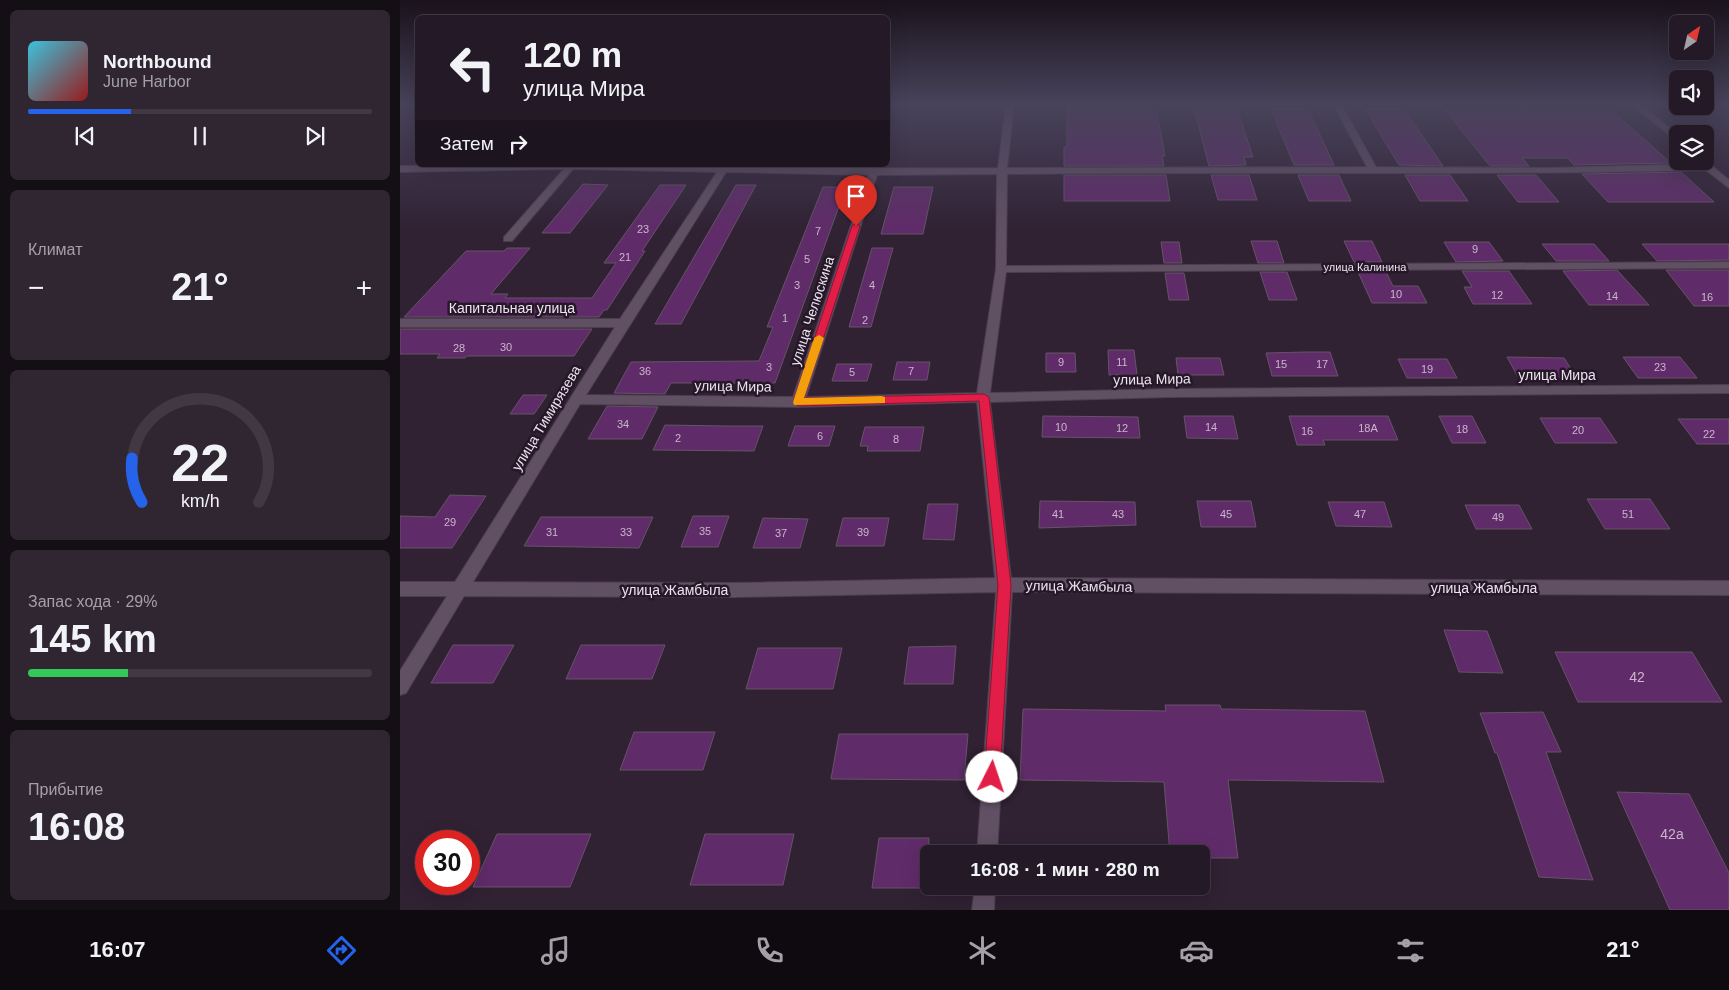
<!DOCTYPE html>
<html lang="ru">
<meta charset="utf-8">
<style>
body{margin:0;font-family:Helvetica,sans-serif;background:#302632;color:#f1f3f6;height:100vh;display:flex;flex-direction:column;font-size:19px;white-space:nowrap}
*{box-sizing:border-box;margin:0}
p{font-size:16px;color:#a3a0a7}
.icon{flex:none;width:28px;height:28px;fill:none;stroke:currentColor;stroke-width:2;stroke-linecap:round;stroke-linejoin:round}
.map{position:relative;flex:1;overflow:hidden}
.drawer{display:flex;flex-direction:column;gap:10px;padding:10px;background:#140e15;width:400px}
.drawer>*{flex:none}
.top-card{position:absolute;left:15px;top:15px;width:475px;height:152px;border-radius:8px;box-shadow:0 5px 20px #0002,0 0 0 1px #413843;background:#241926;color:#f1f3f6;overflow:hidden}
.needle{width:32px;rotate:34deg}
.fabs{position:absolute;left:1269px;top:15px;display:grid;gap:10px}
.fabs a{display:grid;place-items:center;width:45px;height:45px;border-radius:8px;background:#241926;box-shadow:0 5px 20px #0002,0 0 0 1px #413843;font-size:25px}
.speed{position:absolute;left:15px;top:830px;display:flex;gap:10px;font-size:25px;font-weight:700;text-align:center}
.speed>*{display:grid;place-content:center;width:65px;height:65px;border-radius:50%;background:#241926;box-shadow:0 5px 20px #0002,0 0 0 1px #413843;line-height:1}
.speed .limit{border:8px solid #d22;background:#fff;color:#111}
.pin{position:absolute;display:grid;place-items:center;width:42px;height:42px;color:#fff;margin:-51px -21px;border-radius:50% 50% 50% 0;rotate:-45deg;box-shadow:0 0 5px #0007}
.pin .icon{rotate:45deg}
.me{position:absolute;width:55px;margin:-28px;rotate:4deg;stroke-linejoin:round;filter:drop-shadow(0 0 4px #0008)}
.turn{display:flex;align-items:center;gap:18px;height:105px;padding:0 25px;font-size:22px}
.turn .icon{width:65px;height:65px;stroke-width:2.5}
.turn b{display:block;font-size:35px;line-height:42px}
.then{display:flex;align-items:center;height:48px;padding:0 25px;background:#0003;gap:10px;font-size:19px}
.big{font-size:38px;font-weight:800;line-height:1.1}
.drawer .card{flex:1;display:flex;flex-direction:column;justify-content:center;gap:8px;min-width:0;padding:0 18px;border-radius:8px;background:#302632}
.drawer .dial{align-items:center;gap:0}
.dial svg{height:130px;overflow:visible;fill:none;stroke:#413843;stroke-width:7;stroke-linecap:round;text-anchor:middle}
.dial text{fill:#f1f3f6;stroke:none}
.song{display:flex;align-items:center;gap:15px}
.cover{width:60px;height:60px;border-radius:8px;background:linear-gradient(135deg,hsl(190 70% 55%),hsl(0 70% 35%))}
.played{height:5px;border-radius:2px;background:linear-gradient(90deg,#2563eb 30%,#413843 30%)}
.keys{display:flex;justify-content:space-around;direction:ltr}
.heat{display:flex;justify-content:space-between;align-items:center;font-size:28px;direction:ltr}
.charge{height:8px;border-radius:4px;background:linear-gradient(90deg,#34c759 29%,#413843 0)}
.trip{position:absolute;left:520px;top:845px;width:290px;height:50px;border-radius:8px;background:#241926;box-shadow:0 5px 20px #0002,0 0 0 1px #413843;font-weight:800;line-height:50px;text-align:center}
.dock{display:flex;height:80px;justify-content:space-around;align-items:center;background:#0e0a0f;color:#a3a0a7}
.dock .icon{width:35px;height:35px}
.dock .selected{color:#2563eb}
.dock b{font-size:22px;color:#f1f3f6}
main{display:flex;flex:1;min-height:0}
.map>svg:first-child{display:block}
</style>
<main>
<section class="drawer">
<div class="card">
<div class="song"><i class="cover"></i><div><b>Northbound</b><p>June Harbor</p></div></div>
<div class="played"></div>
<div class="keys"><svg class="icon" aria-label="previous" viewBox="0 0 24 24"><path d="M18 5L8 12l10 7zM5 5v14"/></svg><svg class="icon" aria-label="pause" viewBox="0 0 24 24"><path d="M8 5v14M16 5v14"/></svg><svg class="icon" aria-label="next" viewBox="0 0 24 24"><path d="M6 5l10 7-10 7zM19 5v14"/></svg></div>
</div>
<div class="card"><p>Климат</p>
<div class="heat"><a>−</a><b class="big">21°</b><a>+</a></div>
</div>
<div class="card dial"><svg viewBox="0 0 100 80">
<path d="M14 69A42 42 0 1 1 86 69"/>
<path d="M14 69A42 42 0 0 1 8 42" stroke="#2563eb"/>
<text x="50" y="56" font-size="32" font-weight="700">22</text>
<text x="50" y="72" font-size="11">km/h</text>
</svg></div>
<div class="card"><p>Запас хода · 29%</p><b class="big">145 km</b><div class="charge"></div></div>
<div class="card"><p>Прибытие</p><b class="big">16:08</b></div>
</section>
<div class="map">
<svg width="1329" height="910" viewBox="0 0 1329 910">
<rect width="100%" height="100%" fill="#302133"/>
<path fill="#602b69" stroke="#655467" d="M667,107L756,108L765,156H762L764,166H664V147H667Z
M794,108L837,109L853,157H844L846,165L809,166Z
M871,109H908L934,165H894Z
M965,109H1004L1043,166L999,165Z
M1045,110H1211L1271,163L1174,165L1167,158H1122L1129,166H1090Z
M1281,172L1314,202H1208L1182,174Z
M664,175H766L770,201H664Z
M811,175H849L857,200H818Z
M898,175H939L951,201H909Z
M1005,175H1050L1068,201H1020Z
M1097,175H1136L1159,202H1118Z
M183,184L208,185L170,233H142Z
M260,185H286L242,251H245L220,290L207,310H204L199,317H4L66,251H104L107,248H130L91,294H108L105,298H192L216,263H204Z
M336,185H356L281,324H255Z
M423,187H446L375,383H271L265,394L214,393L231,362L359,361L373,327H367Z
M494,187H533L523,234H481Z
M851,241H877L884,263H858Z
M944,241H972L982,262H954Z
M761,242H779L782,263H764Z
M1044,242H1089L1103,261L1056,262Z
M1142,244H1194L1209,261H1156Z
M1242,244H1329V260L1257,261Z
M472,248H493L471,327H449Z
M1217,270L1249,305H1189L1163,271Z
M1266,270H1329V306H1294Z
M1062,271H1109L1132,304H1073L1064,287H1072Z
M860,272H887L897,300H869Z
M958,272H986L993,286H1018L1027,303H972Z
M765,273H784L789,300H769Z
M0,329H192L174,356H67L65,358H37L40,354H0Z
M708,350H734L737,375H709Z
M906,352H930L938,376H872L866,353Z
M646,353H675L676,372H646Z
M1107,357L1164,358L1177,378L1118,377Z
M1223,357H1280L1297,378H1238Z
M776,358H820L824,375H778Z
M998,359H1047L1057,378H1007Z
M497,362H530L527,380H493Z
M437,364H472L467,381H432Z
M123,395H147L134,414H110Z
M207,406L258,407L242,439H188Z
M643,416L738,417L740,438L642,437Z
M784,416H833L838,439L787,438Z
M889,416H988L998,440H923L925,445H897Z
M1039,416H1072L1086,443H1052Z
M1140,418H1200L1217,443H1155Z
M1278,419H1329V444H1297Z
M265,425L326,426H363L354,451L253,450Z
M395,426H435L429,446H388Z
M465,427H524L520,451H467L468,446H460Z
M50,495L86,496L52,548H0V516L35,517Z
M1187,499H1250L1270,529H1205Z
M640,501L735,502L736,525L639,528Z
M797,501H851L856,527H801Z
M928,502H984L992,527L936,526Z
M528,504H558L554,540L523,539Z
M1065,505H1119L1132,529H1076Z
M293,516H329L318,547H281Z
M141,517H253L239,548L124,546Z
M363,518L408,519L400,548H353Z
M443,518H489L484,546H436Z
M1044,630L1087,631L1103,673L1059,672Z
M53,645H114L93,683H31Z
M181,645H265L252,679H166Z
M556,646L553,684H504L509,647Z
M358,648H442L433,689H346Z
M1155,652H1292L1322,702H1178Z
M765,705H820L821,709L965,711L984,782L828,780L838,858H801V854H770L764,782L620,780L623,709L766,711Z
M1143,712L1161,752H1146L1193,880L1139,877L1097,753H1095L1080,713Z
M234,732H315L303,770H220Z
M439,734H568L564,780L431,779Z
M1217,792L1289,794L1329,873V910H1270Z
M97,834H191L170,887H73Z
M305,834H394L383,885H290Z
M479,838H529L528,888H472Z"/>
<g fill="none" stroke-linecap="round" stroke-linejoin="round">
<defs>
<path id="minor" d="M606,104H614L607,168L967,167L933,104H941L976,167L1148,168L1300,164L1299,161L1305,160L1329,180V188L1306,170C1073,176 840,171 607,174L606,266L1329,262V268L606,272L590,393L770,389L1329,385V393L770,397L590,402L611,578L1329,581V595L612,592L597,854H577L596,592L334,597L64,596L6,693L0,695V671L47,596H0V582H55L215,327H0V319H220L317,172L173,169L112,241H104V237L164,169L0,172V166C200,163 398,170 598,168ZM326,172L468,175L393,397L186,395ZM597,174L596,269L577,393L406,397L477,175ZM577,402L595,578L334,583L73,582L180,404L398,407Z
M1231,104H1240L1278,135V142Z
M575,886H595L594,910H572Z"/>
</defs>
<use href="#minor" stroke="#4b3e4d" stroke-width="2"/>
<use href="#minor" fill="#615064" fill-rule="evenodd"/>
</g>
<linearGradient id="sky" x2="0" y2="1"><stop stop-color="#1a121c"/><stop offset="0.45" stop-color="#48435b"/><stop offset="1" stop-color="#48435b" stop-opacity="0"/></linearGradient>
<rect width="1329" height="231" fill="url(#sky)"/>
<path fill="#e11d48" stroke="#92132f" d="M456,223L460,226L404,398L584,394L589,397L611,585L600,777L597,783L592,785L586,783L584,777L598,585L579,401L398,406L393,402L452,226Z"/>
<path fill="#f59e0b" d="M419,335L424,338L404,398L481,396L485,397V403L394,405L393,402L414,338Z"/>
<g text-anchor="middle" stroke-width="5" stroke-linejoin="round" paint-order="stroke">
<g font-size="11" fill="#cab5cd">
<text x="243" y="233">23</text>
<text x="418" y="235">7</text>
<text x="1075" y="253">9</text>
<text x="225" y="261">21</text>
<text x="407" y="263">5</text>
<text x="397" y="289">3</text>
<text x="472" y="289">4</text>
<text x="996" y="298">10</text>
<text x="1097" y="299">12</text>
<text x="1212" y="300">14</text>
<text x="1307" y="301">16</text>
<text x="385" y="322">1</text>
<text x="465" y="324">2</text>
<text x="106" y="351">30</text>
<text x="59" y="352">28</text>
<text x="661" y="366">9</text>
<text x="722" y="366">11</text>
<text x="881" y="368">15</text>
<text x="922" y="368">17</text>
<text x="369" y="371">3</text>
<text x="1260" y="371">23</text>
<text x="1027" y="373">19</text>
<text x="245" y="375">36</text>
<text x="511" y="375">7</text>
<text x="452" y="376">5</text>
<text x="223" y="428">34</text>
<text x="661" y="431">10</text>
<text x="811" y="431">14</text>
<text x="722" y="432">12</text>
<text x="968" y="432">18А</text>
<text x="1062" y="433">18</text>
<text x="1178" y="434">20</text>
<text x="907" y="435">16</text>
<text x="1309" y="438">22</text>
<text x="420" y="440">6</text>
<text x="278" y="442">2</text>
<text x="496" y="443">8</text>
<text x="658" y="518">41</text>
<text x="718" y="518">43</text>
<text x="826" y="518">45</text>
<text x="960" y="518">47</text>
<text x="1228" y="518">51</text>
<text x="1098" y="521">49</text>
<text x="50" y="526">29</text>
<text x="305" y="535">35</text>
<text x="152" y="536">31</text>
<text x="226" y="536">33</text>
<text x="463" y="536">39</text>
<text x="381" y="537">37</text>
</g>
<g font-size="11" fill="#ede3ee" stroke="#261829">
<text x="965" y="271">улица Калинина</text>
</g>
<g font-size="14" fill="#ede3ee" stroke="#261829">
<text x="112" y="313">Капитальная улица</text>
<text transform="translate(412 311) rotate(-72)" y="5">улица Челюскина</text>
<text x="1157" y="380">улица Мира</text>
<text transform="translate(752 379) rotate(-1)" y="5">улица Мира</text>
<text transform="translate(333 386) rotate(1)" y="5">улица Мира</text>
<text transform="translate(146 418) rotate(-59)" y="5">улица Тимирязева</text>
<text transform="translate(679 586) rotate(1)" y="5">улица Жамбыла</text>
<text x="1084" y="593">улица Жамбыла</text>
<text x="275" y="595">улица Жамбыла</text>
</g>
<g font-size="14" fill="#cab5cd">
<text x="1237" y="682">42</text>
<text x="1272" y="839">42а</text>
</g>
</g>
</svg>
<div class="fabs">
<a><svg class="needle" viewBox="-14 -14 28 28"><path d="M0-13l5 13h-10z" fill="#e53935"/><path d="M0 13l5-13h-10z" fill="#a3a0a7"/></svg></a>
<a><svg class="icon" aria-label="sound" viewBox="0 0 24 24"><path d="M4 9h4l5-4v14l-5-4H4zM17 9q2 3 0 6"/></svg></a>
<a><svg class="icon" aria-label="layers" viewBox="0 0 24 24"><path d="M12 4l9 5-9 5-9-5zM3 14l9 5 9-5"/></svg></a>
</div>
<div class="speed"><div class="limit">30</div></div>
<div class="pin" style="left:456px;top:226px;background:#d93025"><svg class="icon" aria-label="arrive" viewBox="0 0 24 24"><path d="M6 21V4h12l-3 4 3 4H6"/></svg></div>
<svg class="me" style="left:592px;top:777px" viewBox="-20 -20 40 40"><circle r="19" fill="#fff"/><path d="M0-13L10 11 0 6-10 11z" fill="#e11d48"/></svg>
<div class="trip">16:08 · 1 мин · 280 m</div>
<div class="top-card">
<div class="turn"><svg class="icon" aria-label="left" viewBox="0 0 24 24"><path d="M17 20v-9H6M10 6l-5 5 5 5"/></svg><div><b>120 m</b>улица Мира</div></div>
<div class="then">Затем<svg class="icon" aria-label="right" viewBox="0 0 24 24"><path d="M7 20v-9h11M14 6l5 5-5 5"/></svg></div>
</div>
</div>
</main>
<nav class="dock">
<b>16:07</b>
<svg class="icon selected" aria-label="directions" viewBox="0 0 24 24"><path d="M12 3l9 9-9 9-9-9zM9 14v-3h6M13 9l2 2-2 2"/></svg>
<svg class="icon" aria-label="music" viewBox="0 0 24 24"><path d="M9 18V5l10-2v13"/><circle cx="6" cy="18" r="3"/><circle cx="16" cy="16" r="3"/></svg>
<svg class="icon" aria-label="phone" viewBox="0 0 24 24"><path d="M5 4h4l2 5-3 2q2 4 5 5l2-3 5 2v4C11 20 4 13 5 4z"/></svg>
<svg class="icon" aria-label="climate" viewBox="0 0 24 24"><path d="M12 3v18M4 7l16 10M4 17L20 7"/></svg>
<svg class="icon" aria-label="car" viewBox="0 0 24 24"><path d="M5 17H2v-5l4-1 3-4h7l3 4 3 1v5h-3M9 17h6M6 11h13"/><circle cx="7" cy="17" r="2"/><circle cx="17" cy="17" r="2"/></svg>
<svg class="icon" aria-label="filters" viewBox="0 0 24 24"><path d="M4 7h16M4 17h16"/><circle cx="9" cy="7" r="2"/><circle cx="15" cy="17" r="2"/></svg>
<b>21°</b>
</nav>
